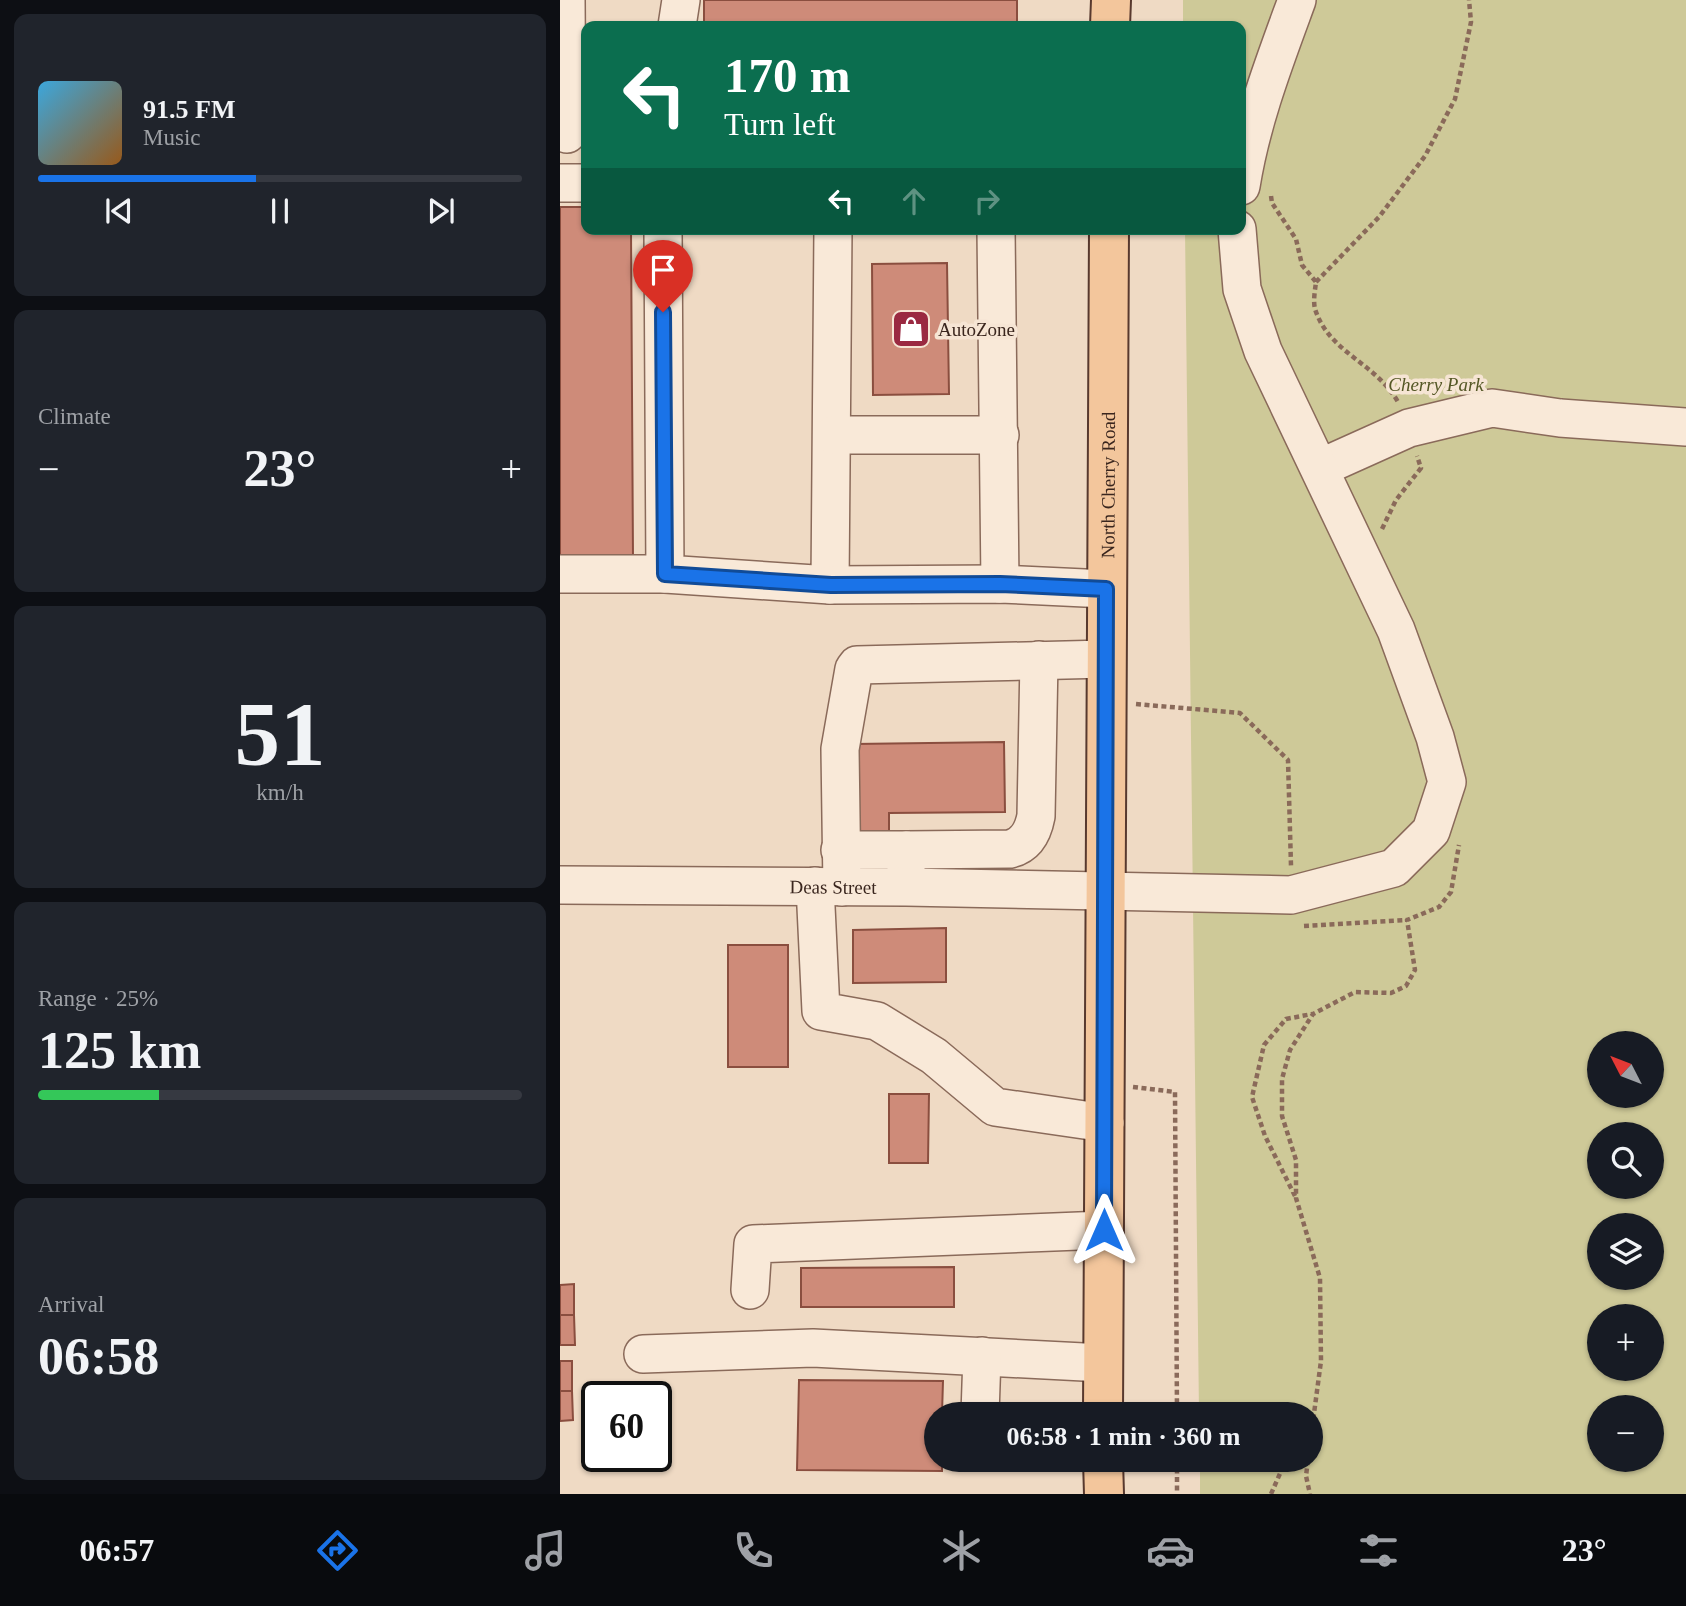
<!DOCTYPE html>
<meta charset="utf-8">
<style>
body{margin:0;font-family:"Times New Roman",serif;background:#20242c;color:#f1f3f6;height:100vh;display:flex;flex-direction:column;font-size:26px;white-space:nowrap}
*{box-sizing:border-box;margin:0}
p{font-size:23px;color:#9ea1a6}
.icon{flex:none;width:38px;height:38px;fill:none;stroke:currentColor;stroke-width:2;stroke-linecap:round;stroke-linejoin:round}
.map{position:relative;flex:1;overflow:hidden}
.sheet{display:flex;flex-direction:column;gap:14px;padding:14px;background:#0d0f14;width:560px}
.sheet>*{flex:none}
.hud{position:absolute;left:21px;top:21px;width:665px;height:214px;border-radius:14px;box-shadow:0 2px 5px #0004;background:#0b6e4f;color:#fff;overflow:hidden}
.needle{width:46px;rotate:312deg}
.fabs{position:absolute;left:1027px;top:1031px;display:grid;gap:14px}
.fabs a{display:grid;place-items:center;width:77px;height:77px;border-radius:50%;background:#171b24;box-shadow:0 2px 5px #0004;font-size:35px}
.speed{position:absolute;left:21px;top:1381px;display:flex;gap:14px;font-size:35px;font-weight:700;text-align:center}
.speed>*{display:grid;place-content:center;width:91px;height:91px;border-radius:50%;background:#171b24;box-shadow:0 2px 5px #0004;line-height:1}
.speed .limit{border:4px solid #111;border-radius:10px;background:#fff;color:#111}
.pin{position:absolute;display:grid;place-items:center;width:60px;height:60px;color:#fff;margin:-72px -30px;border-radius:50% 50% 50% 0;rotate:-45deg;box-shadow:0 0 7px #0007}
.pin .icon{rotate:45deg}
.me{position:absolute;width:77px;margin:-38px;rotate:0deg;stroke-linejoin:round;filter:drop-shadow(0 0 5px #0008)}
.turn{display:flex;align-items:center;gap:24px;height:147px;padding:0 28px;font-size:32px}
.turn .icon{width:91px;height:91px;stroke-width:2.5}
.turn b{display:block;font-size:49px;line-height:60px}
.lanes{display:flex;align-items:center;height:66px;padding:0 28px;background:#0003;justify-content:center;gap:35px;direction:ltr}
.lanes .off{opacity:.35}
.big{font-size:52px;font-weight:700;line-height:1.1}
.sheet .widget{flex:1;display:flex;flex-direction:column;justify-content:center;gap:10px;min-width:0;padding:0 24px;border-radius:14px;background:#20242c}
.sheet .dial{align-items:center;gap:0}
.dial b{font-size:91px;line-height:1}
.song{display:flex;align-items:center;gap:21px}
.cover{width:84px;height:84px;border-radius:10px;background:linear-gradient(135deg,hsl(200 70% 55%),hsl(30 70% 35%))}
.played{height:7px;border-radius:4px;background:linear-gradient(90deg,#1a73e8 45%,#363941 45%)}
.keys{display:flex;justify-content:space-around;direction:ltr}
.heat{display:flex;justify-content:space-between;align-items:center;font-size:38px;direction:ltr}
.charge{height:10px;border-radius:5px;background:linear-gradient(90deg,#34c759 25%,#363941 0)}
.trip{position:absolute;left:364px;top:1402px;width:399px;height:70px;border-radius:35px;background:#171b24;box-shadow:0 2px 5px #0004;font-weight:700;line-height:70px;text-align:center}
.tabs{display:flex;height:112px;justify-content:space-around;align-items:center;background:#090b0e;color:#9ea1a6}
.tabs .icon{width:49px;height:49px}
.tabs .on{color:#1a73e8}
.tabs b{font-size:32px;color:#f1f3f6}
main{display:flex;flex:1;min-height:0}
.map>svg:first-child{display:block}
</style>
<main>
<section class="sheet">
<div class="widget">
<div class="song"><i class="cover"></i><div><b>91.5 FM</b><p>Music</p></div></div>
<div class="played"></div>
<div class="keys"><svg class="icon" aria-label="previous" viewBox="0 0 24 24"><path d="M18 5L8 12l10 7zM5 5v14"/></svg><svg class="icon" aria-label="pause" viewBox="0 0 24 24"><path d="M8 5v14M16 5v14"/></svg><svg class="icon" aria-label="next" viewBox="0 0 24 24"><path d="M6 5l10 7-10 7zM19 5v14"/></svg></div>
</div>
<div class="widget"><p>Climate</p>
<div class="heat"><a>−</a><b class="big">23°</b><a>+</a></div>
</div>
<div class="widget dial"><b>51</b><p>km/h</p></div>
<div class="widget"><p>Range · 25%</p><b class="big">125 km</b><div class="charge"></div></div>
<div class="widget"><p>Arrival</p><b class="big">06:58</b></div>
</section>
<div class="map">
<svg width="1126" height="1494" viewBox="0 0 1126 1494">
<rect width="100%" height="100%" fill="#efdac4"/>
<path fill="#cec998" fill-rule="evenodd" d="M623,0H1126V1494H640V1460H751V1414H639L625,229H681V26H623ZM1040,1043H1092V1096H1040ZM1040,1134H1092V1186H1040ZM1040,1225H1092V1278H1040ZM1040,1316H1092V1368H1040ZM1040,1407H1092V1460H1040Z"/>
<path fill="#ce8b79" stroke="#8a4e3f" stroke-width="2" d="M144,0H457V26H144Z
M0,207H26V229H71L73,559L0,560Z
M387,263L389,394L313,395L312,264Z
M444,742L445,812L329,813V834L295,835L294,744Z
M386,928V982L293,983V930Z
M168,945H228V1067H168Z
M329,1094H369L368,1163H329Z
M394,1267V1307H241V1268Z
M14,1284V1315H0V1285Z
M0,1315H14L15,1345H0Z
M0,1361H12V1391H0Z
M239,1380L383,1381L382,1414H376V1460H382V1471L237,1470Z
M0,1391H12L13,1420L0,1421Z"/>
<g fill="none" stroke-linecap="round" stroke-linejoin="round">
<defs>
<g id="minor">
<path d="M6,0L7,134"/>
<path d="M117,26L121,0"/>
<path d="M0,183H26"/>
<path d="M681,186C691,122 715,60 737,0"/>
<path d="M103,229L105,574L270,585L273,229"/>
<path d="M436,229L440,584"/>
<path d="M273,435H440"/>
<path d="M760,468L849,428L932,408L1000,418L1126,427"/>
<path d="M0,574H105"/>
<path d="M270,585L440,584L546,589"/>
<path d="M280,850H346V875"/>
<path d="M346,850L450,849C466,845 473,832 476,816L479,660"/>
<path id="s1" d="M0,885L346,887L731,895L834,868L871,831L887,782L875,737L836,630L703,351L682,289L677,229"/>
<path d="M255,886L261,1011L317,1021L374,1056L435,1107L545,1123"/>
<path d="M282,887L280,749L294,669L297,665L546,659"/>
<path d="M190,1290L193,1244L544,1230"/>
<path d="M83,1354L253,1348L543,1363"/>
<path d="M420,1414L422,1356"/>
</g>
<g id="major">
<path d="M550,26L551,0"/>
<path id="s2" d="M543,1414L549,229"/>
<path d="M543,1460L544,1494"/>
</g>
</defs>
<use href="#minor" stroke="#8a6a5a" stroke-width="40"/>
<use href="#major" stroke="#58392e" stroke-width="42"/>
<path stroke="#8a6a5a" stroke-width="4.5" stroke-dasharray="5 3.5" stroke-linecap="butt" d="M711,196L712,203L736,239L742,265L756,282C755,290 753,301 755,309C769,353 815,362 838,402
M756,282L819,217L865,156L895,99L911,22L909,0
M822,529L836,500L861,468L857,456
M576,704L680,713L728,760L731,866
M744,926L847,920
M573,1087L615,1092L617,1414
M735,1196L705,1136L692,1097L704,1045L726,1019L752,1014
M751,1436L761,1361L760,1278L736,1198V1160L722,1116V1079L730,1050L753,1014L795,992L831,993L846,986L855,970L847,920L879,907L891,892L899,845
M617,1460V1494
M748,1460L746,1476L750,1494
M711,1494L726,1460"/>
<use href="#minor" stroke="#f9e9d8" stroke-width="37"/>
<use href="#major" stroke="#f3c69c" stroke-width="38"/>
</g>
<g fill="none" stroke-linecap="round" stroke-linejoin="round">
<defs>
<path id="route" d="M103,312L105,574L271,585L440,584L546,589L544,1230"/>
</defs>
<use href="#route" stroke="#114b97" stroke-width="18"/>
<use href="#route" stroke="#1a73e8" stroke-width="12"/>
</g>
<defs>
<symbol id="shop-square" viewBox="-11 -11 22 22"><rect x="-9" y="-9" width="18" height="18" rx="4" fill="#9a2941" stroke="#f6e5d4"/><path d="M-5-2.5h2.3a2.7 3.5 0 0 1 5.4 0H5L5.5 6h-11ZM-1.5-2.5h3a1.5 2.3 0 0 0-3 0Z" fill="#fff"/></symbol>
</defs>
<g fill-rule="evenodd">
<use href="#shop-square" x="329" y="307" width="44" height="44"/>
</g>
<g text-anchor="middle" stroke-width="7" stroke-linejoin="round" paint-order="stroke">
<g font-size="19" fill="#3a261e" stroke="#f6e5d4" text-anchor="start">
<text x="378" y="336">AutoZone</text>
</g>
<g font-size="19" font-style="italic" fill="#545725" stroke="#f6e5d4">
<text x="876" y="391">Cherry Park</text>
</g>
<g font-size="19" fill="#3a261e" stroke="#f6e5d4">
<text dy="7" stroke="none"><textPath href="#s2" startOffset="929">North Cherry Road</textPath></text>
<text dy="7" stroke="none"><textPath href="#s1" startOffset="273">Deas Street</textPath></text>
</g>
</g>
</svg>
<div class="fabs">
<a><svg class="needle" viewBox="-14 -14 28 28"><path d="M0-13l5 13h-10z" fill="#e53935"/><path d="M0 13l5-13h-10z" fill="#9ea1a6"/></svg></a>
<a><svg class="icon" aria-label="search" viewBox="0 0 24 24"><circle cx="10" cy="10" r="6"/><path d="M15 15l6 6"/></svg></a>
<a><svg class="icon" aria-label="layers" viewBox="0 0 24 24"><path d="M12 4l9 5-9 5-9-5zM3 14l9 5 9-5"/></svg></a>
<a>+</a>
<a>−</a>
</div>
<div class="speed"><div class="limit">60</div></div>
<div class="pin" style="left:103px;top:312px;background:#d93025"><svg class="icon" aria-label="arrive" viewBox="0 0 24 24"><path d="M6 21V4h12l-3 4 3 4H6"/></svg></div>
<svg class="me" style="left:544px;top:1230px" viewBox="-20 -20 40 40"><path d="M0-17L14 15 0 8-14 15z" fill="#1a73e8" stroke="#fff" stroke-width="4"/></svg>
<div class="trip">06:58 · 1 min · 360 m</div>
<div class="hud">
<div class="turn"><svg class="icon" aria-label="left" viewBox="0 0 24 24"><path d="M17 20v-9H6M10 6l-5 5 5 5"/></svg><div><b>170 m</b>Turn left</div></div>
<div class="lanes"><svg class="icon" aria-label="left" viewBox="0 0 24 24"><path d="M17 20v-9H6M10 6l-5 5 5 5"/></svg><svg class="icon off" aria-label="ahead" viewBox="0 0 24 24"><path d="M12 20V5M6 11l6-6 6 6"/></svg><svg class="icon off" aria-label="right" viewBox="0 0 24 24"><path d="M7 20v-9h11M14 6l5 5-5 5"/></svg></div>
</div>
</div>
</main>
<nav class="tabs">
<b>06:57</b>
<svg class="icon on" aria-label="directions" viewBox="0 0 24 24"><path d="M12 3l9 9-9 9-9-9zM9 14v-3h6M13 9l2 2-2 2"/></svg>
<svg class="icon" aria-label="music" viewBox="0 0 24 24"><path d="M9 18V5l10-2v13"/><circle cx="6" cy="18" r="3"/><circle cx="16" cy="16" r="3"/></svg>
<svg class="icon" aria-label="phone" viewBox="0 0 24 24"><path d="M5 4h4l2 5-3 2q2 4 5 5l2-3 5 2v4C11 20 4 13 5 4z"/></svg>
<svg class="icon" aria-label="climate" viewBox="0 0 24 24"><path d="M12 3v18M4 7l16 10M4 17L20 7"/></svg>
<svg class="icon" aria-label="car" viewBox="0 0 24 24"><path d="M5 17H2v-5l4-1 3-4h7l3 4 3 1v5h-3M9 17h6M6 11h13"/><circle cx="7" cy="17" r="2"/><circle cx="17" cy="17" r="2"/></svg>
<svg class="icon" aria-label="filters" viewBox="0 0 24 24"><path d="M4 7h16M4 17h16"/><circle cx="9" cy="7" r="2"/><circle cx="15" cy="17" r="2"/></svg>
<b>23°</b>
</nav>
